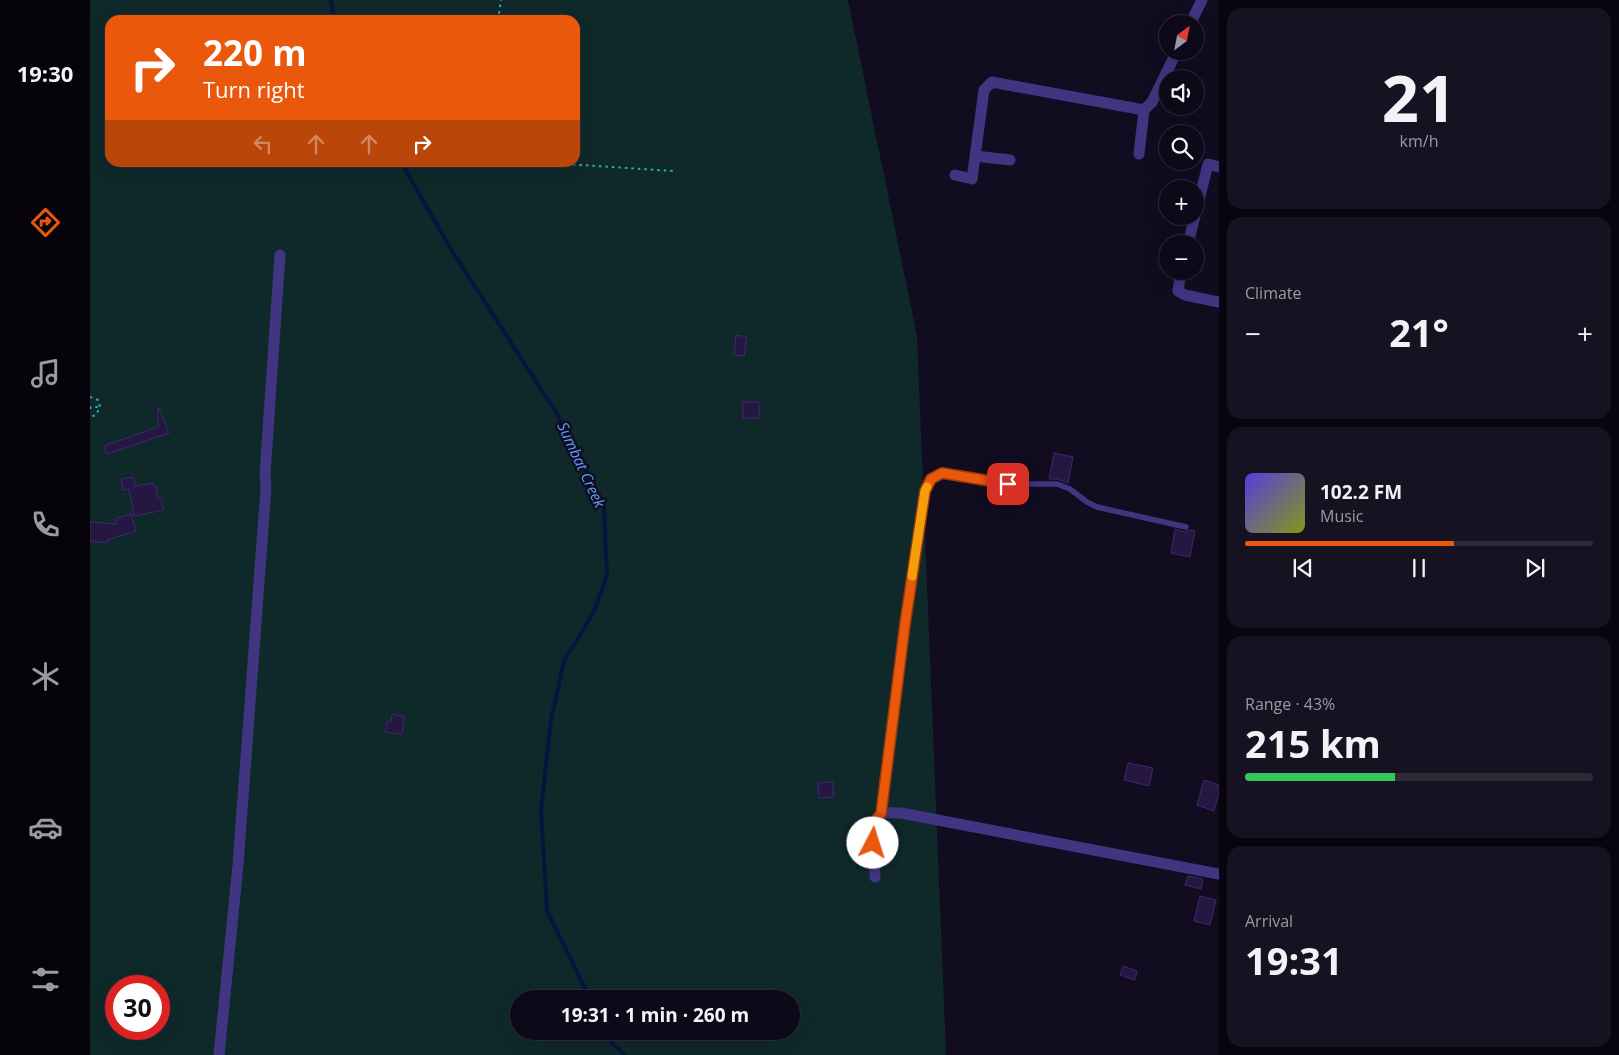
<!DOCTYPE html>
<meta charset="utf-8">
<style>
body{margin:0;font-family:"Open Sans",sans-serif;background:#171222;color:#f1f3f6;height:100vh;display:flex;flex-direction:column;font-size:19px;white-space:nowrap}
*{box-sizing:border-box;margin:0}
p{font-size:16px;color:#9b9aa2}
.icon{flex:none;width:28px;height:28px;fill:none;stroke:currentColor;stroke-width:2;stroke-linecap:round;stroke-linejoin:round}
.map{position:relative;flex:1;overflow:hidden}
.details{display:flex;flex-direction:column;gap:8px;padding:8px;background:#08050e;width:400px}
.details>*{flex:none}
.banner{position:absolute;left:15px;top:15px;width:475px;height:152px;border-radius:15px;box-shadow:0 5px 20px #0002,0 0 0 1px #2e2a38;background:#ea580c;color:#fff;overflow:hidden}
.needle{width:32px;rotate:32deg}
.tools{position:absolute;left:1069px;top:15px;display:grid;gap:10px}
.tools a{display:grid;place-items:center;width:45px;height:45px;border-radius:50%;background:#0e0919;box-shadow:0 5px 20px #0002,0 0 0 1px #2e2a38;font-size:25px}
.speed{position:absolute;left:15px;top:975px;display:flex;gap:10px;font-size:25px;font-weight:700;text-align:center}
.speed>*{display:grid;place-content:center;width:65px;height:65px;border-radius:50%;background:#0e0919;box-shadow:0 5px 20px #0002,0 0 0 1px #2e2a38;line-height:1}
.speed .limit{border:8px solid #d22;background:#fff;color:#111}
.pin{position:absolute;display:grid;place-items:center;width:42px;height:42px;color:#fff;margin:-21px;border-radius:10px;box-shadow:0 2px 8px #0006}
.me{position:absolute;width:55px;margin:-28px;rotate:5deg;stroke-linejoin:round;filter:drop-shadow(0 0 4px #0008)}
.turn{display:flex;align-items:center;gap:18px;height:105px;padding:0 15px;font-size:22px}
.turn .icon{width:65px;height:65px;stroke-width:2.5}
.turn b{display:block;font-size:35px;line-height:42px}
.lanes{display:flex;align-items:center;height:48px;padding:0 15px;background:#0003;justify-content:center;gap:25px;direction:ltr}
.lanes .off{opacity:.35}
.big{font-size:38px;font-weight:700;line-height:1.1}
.details .card{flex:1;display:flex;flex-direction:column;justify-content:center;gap:8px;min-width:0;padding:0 18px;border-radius:15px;background:#171222}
.details .dial{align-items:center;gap:0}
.dial b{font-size:65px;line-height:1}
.song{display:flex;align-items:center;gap:15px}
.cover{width:60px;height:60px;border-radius:8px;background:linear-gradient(135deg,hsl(250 70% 55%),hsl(70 70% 35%))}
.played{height:5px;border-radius:2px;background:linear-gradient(90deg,#ea580c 60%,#2e2a38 60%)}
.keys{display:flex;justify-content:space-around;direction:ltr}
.heat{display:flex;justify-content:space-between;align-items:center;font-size:28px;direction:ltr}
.charge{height:8px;border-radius:4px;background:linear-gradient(90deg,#34c759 43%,#2e2a38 0)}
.trip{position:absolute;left:420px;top:990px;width:290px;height:50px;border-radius:25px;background:#0e0919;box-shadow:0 5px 20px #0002,0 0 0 1px #2e2a38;font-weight:700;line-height:50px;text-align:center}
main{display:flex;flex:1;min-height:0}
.tab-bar{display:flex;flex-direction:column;width:90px;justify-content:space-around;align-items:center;background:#06040a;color:#9b9aa2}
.tab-bar .icon{width:35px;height:35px}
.tab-bar .active{color:#ea580c}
.tab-bar b{font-size:22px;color:#f1f3f6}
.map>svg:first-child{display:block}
</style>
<main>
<nav class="tab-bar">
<b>19:30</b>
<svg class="icon active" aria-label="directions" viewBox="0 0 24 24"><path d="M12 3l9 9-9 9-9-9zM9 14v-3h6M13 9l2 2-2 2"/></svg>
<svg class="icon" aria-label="music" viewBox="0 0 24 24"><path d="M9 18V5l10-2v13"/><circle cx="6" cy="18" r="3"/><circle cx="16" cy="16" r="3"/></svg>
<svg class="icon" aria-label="phone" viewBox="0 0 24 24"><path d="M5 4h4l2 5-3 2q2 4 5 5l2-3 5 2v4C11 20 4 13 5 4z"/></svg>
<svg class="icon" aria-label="climate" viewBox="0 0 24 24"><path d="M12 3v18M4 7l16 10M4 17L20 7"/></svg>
<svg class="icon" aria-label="car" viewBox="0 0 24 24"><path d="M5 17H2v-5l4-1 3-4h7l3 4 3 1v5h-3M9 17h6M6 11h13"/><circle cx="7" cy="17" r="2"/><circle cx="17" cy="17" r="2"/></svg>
<svg class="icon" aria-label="filters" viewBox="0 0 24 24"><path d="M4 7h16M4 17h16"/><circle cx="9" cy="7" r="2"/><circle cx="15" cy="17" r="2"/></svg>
</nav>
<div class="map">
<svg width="1129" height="1055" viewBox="0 0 1129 1055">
<rect width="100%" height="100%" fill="#120c21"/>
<path fill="#0f292b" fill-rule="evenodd" d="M0,0H758L827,336L856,1055H0ZM20,20H485V162H20ZM26,986H69V1029H26ZM429,999H701V1031H429Z"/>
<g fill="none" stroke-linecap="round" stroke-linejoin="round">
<path stroke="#07153e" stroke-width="4" d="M241,0L244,20
M311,162L362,251L467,414L514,509L517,575L504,612L474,661L461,720L451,810L457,910L500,999
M516,1031L520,1041L535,1055"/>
</g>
<path fill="#251742" stroke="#3e286f" d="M646,335L657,337L654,356L644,355Z
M653,402H669V418H653Z
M68,408H69L79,433L17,454L14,446L68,427Z
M964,453L983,457L978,483L967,479H959Z
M43,477L45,486L63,483V486H66L68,499H71L74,510L44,516L39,489L33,490L31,479Z
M41,514L46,531L17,540V543L0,541V522L27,524L25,519Z
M1085,529L1095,532L1099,530L1105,531L1100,557L1081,553Z
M302,714L314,717L312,734L295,732L297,721L301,722Z
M1038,763L1063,768L1059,786L1034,780Z
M1114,780L1129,785V793L1124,811L1107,805Z
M743,782V797L729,798L728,783Z
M1098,876L1113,879L1111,889L1095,885Z
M1110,896L1126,900L1120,925L1104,921Z
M1033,966L1047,971L1045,980L1030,975Z"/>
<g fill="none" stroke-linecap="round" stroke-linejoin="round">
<path stroke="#29aeb6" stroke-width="2" stroke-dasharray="2.5 4" stroke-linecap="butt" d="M408,20L411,0
M444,162L583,171
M0,397L8,400L10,407L6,415L0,417
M0,409L1,407H10"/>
<path stroke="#413581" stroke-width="5.5" d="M791,814L815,624L835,491C839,481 845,473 857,473L918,484H967L980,489L997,502L1007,507L1096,527"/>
<path stroke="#413581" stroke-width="11" d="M1100,24L1112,0
M1049,154L1054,110
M885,156L920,160
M865,175L882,179L894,90L902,82L1054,110L1062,102L1087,51
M1105,216L1118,164L1129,167
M1098,244L1105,216
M1091,271L1088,291L1095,295L1129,302
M785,877L783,826C788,810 797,813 811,813L1129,874
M129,1055L148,865L176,488L175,474L190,255"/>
</g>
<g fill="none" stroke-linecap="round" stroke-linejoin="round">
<defs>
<path id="route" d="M783,843C783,831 781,823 791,814L815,624L835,491L841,479L852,473L918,484"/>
</defs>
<use href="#route" stroke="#983908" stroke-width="12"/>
<use href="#route" stroke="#ea580c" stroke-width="9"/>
<path stroke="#f59e0b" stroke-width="9" d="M822,576L835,491L837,487"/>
</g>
<g text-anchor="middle" stroke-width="5" stroke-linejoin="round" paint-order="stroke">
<g font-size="15" font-style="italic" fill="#5aa0ff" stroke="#120c21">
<text transform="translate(491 465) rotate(65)" y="5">Sumbat Creek</text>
</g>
</g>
</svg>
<div class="tools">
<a><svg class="needle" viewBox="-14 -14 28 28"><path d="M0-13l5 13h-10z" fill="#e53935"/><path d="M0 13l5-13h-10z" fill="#9b9aa2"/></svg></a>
<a><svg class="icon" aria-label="sound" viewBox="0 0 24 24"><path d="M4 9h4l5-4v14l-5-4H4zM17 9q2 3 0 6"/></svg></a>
<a><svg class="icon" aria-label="search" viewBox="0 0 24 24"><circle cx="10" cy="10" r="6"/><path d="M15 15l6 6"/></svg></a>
<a>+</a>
<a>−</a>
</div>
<div class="speed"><div class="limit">30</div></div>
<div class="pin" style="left:918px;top:484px;background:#d93025"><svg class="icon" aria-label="arrive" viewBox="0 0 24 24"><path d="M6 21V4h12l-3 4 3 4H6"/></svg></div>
<svg class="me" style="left:783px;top:843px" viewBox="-20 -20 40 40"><circle r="19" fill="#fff"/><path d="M0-13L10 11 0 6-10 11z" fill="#ea580c"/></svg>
<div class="trip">19:31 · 1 min · 260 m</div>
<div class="banner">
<div class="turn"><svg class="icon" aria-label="right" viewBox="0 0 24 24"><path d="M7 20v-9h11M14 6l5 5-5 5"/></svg><div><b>220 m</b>Turn right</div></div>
<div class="lanes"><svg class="icon off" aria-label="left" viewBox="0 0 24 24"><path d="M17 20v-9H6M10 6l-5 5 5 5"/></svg><svg class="icon off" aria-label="ahead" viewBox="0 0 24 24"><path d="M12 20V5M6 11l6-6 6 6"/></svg><svg class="icon off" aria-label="ahead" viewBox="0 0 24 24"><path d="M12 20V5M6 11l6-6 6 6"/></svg><svg class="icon" aria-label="right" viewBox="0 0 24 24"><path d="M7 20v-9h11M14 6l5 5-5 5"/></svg></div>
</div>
</div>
<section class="details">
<div class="card dial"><b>21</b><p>km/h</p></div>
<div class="card"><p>Climate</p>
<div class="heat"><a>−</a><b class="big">21°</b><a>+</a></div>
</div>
<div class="card">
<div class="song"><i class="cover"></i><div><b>102.2 FM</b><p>Music</p></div></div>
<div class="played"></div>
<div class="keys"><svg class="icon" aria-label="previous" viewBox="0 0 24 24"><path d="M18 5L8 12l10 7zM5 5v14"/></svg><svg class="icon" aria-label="pause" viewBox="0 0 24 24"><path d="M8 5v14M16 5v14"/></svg><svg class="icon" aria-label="next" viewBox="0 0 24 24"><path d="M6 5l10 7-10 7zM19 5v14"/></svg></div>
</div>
<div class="card"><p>Range · 43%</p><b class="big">215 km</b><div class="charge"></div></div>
<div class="card"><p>Arrival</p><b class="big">19:31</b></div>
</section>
</main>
